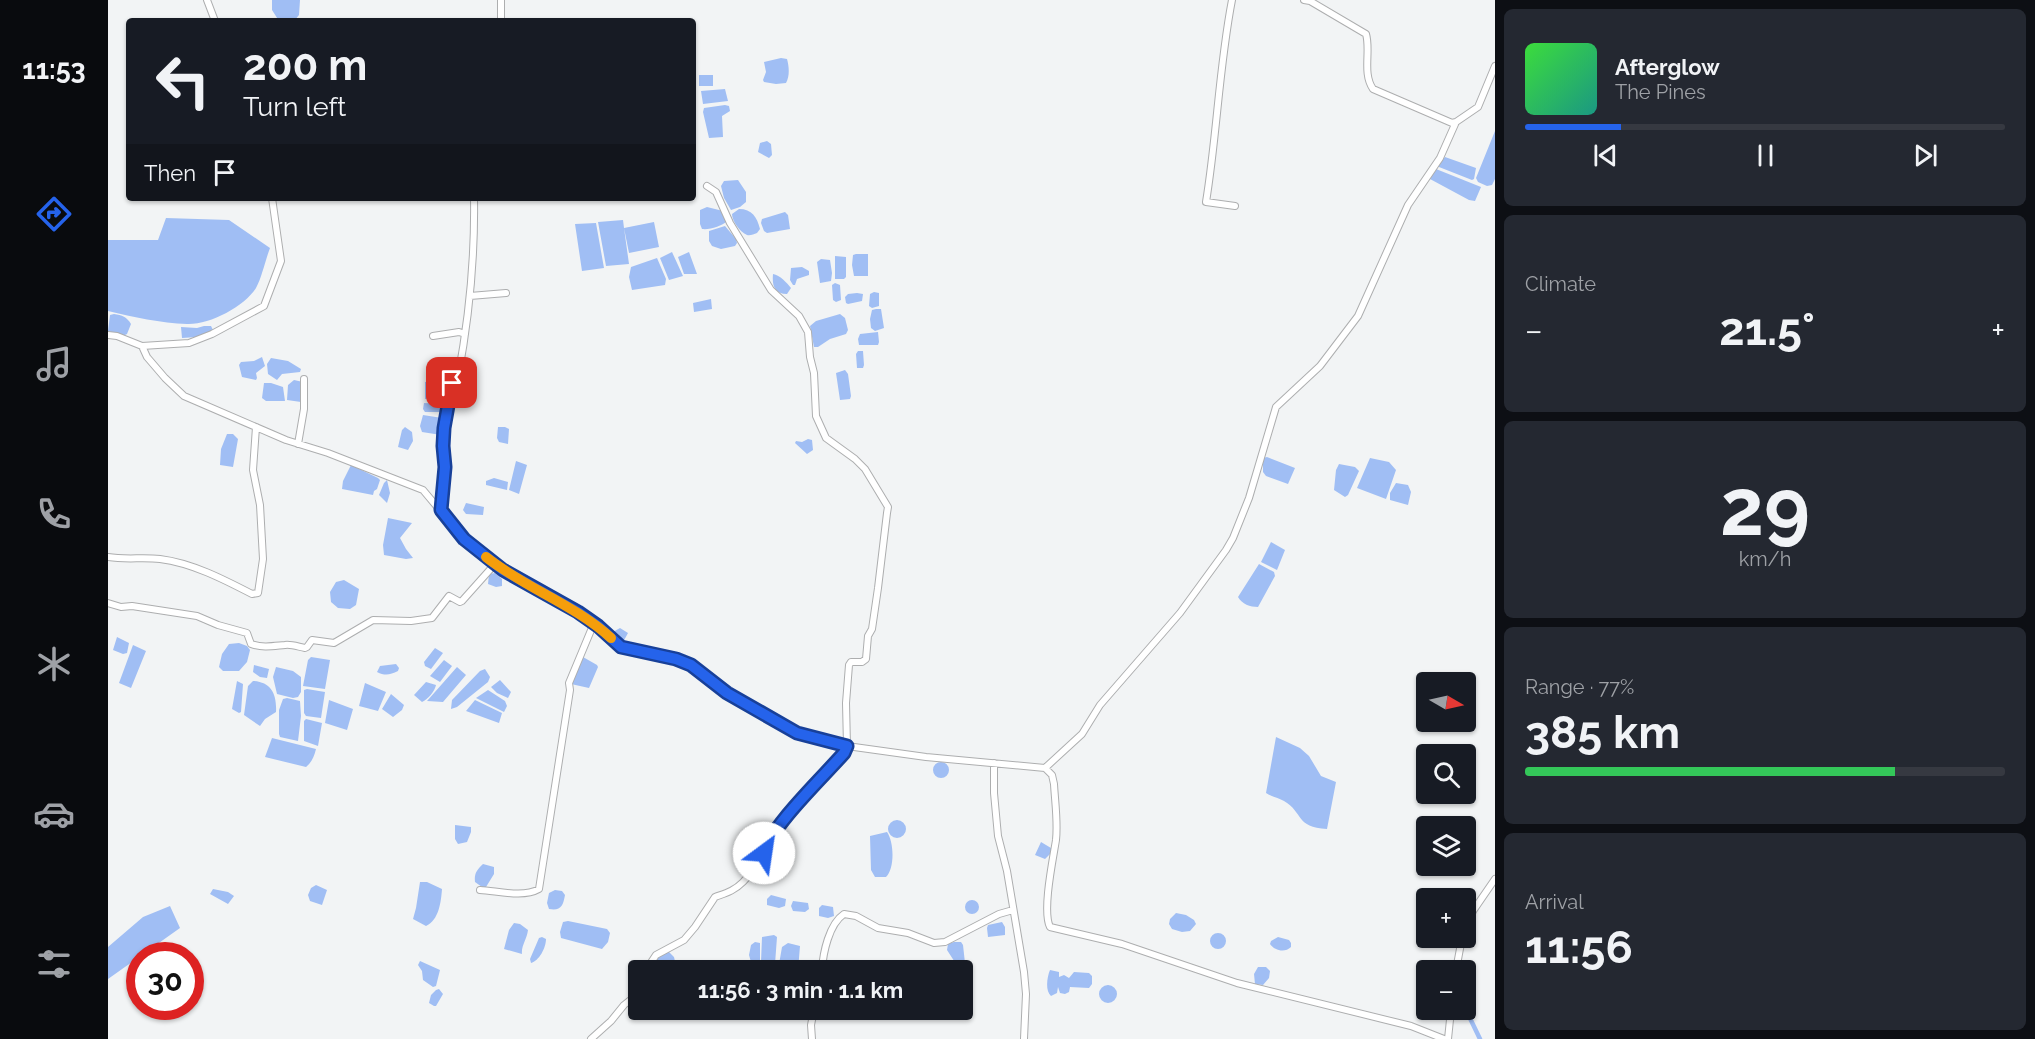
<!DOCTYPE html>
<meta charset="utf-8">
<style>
body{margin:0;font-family:Raleway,sans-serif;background:#242831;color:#f1f3f6;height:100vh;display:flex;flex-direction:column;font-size:22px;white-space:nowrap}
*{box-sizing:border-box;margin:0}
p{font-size:20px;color:#9ea1a6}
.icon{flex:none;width:33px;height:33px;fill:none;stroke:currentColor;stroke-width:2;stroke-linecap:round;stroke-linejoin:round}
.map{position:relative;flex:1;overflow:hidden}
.drawer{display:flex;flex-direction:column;gap:9px;padding:9px;background:#0d0f14;width:540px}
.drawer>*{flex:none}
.banner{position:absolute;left:18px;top:18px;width:570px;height:183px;border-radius:6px;box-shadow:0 2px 4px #0004;background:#171b24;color:#f1f3f6;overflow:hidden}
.needle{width:39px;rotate:99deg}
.buttons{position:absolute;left:1308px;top:672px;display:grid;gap:12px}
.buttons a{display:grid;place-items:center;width:60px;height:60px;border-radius:6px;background:#171b24;box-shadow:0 2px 4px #0004;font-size:30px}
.speed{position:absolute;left:18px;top:942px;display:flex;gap:12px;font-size:30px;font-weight:700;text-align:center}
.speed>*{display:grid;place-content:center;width:78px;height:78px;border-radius:50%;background:#171b24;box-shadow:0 2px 4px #0004;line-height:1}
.speed .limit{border:9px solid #d22;background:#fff;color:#111}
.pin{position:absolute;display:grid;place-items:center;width:51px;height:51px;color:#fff;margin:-26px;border-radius:12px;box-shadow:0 3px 9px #0006}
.me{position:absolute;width:66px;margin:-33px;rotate:31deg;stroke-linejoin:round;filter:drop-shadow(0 0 4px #0008)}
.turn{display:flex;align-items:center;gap:21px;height:126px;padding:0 18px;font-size:27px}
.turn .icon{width:78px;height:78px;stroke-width:2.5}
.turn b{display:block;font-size:42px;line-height:51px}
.then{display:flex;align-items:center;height:57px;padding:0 18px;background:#0003;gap:12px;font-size:22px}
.big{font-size:45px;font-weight:700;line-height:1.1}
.drawer .widget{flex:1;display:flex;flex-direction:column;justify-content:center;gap:9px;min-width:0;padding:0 21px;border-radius:9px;background:#242831}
.drawer .dial{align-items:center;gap:0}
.dial b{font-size:78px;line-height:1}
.song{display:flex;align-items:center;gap:18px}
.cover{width:72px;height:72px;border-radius:9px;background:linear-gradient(135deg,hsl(120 70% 55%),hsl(170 70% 35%))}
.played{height:6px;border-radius:3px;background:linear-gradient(90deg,#2563eb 20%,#363941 20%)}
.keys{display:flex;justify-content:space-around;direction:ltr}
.heat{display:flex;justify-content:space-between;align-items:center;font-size:33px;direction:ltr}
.charge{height:9px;border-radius:4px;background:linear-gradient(90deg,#34c759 77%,#363941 0)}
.trip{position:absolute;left:520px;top:960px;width:345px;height:60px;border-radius:6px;background:#171b24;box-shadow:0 2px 4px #0004;font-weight:700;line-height:60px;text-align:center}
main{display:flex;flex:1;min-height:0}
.menu{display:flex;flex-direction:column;width:108px;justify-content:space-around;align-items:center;background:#090b0e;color:#9ea1a6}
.menu .icon{width:42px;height:42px}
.menu .selected{color:#2563eb}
.menu b{font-size:27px;color:#f1f3f6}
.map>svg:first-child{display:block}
</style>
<main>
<nav class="menu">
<b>11:53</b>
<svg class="icon selected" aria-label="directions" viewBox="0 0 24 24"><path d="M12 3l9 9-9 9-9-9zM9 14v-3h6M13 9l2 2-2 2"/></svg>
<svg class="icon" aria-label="music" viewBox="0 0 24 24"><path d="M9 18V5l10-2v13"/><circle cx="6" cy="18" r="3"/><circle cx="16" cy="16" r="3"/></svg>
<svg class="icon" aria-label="phone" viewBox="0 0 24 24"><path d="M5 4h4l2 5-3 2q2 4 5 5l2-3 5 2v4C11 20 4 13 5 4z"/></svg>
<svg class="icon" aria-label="climate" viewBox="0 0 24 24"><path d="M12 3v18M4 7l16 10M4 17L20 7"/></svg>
<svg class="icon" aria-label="car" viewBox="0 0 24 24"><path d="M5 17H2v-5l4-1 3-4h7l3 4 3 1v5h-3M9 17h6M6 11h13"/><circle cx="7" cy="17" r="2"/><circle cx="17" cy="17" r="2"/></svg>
<svg class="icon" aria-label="filters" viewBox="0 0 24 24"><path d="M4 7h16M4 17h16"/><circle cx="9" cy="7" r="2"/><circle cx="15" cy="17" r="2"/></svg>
</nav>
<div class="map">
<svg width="1387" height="1039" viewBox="0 0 1387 1039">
<rect width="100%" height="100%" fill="#f2f4f5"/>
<path fill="#a0bef4" d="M164,0H192L191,15L186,21H171L164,10Z
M673,58L679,59C681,66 682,76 678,83L668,84L656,82L655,80L658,72L656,62Z
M591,75H605V86H591Z
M617,89L620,101L595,104L593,91Z
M617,105L621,106L622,111L614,116L615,137L601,138L595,112L596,108Z
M1387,131V179L1384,185L1379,186L1370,182L1368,178Z
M659,141L663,144L664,155L661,158L650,152L652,143Z
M1337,157L1368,168L1366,179L1364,180L1331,167L1330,165Z
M1328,169L1373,187L1367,201L1361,200L1322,179L1321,177Z
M630,180L638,192V202L632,207L623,210L616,198L613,186L616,181Z
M599,207L615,211L619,221C614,226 602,230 594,229L592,224V210Z
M631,209C644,209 649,217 652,229L649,233C646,234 642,236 639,235C632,232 624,221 624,214Z
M677,212L680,215L682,229L659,233L656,231L653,223L654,219Z
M58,218L121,220L162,248C157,261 154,277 148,288C136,307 101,325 79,324C53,323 25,317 0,311V240H50Z
M515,220L516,228L546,222L551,247L521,253L516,228L521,264L498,266L490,222Z
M488,223L496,268L474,271L467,224Z
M617,226L628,239L629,243L627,246L613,249L604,246L601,241V231Z
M564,252L575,276L561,280L552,258Z
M581,252L589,274H576L570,257Z
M748,254H760V276H746L744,265L745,255Z
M727,256L738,257V277L736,279H727Z
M549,258L558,279L557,285L524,290L521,277L523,267Z
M713,259L722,260L724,273L723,281L712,283L709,262Z
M694,267L701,271V275L689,279L687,285H685L682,280L683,268Z
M665,274C672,275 679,283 683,288L679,294C666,294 664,285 665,274Z
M727,283L732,285L733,300L728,302L725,300L724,285Z
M766,292L771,293V306L764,308L761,306L762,294Z
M749,293L755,294L754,301L740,304L738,303L737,297L740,294Z
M603,299L604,309L586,312L585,303Z
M768,309H773L776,328L767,331L763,328L762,319L764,310Z
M6,314C14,315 19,317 23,324L19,334L15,336L0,331L2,315Z
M732,314L737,318L740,330L738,334L722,339L710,347H706L702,326L708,321Z
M96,326H103L105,330L89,337L74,338L73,327L89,328Z
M770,332L771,342L770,345H751L750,339L752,334Z
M750,351H755L756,365L755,368H749L748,354Z
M154,357L157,366L148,373L149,378L148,380L134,377L131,365L133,362L146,361Z
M163,358L180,361L193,369L192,372L174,374L169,380L160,374L159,364Z
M737,370L740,374L743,396L742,399L732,400L728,373Z
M186,380L195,382V399L193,402L179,400L180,385Z
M334,380L343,381L339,400L317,399V382Z
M156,383H163L175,387L177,401H158L154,398Z
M316,403L335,404L337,405V412H317L315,409Z
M315,415L334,418L333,435L314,432L312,426Z
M297,427L304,432L305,441L300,450L290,447L294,430Z
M397,427L401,429L400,444L391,442L389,438L390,427Z
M119,434H125L130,439L125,467L112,465L113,449Z
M700,439L704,440L705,450L699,454L687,443L688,441L694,442Z
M1159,457L1187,468L1180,484L1158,476L1155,472V458Z
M1262,458L1281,462L1288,470L1278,499L1249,488Z
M408,461L419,465L411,494L401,490Z
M1231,464L1247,467L1251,471L1240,495L1237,497L1226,490L1228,470Z
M243,465L270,478L272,480L269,489L266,491L265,495L234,489L235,481Z
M386,478L400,482L399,490L378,485V481Z
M279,480L282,493L279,503L271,495L276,483Z
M1288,483L1300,485L1303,492L1300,505L1282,500V493Z
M358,503L376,507L375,515L358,514L355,510Z
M280,518L304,523L292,538L298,549L305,558L298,559L276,555L275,545Z
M1163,542L1177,550L1169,570L1153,562Z
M1151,564L1166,572L1167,576L1150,607C1142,607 1134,604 1130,597Z
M387,573L394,579V586L388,587L380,584L381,574Z
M236,580L251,589L248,605L242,609L230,608L223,602L222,592L228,582Z
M512,628L520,633L514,644L505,632Z
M9,637L21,643L19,653L15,654L5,650Z
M131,643L139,646L142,650L139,662L131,671H115L111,667L114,654L121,644Z
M25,645L38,651L23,688L11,683Z
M327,648L335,653L323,669L317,666L316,662Z
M203,657L222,660L217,689L195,686L200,660Z
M475,657L489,665L490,667L481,688L463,684Z
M336,660L344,666L332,682L322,676Z
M288,664L291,668L290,671C282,675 277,676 269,672L272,666Z
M146,665L161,669L159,678L152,677L145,672Z
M168,667L185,671L193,677V692L190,697L185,698L169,694L165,677Z
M349,667L358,675L335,702L319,701Z
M377,669L382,677L380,682L349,707L343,709L344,700L372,671Z
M392,680L403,692L400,698L389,693L383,687Z
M129,681L135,684L133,712L131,713L124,709Z
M145,681C163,682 169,694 168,712L157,719L152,726L136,715L140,686Z
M318,682L328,685C327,691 320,699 314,702L306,695Z
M257,683L278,692L270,711L251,706Z
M199,689L217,692L213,718L198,716L196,713V690Z
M380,690L397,701L399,706L396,712L368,698Z
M283,694L296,705L294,710L285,717L274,709Z
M179,698L192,701L193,716L190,741L172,737L171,734V710L175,699Z
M221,700L245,709L239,730L217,723Z
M367,700L394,713L391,723L358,711Z
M198,719L214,723L210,746L196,741V721Z
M1168,737L1192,748L1201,756L1213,776L1228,782L1219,829C1187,827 1196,813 1176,801C1171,798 1164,797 1158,793Z
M164,738L208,749C206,757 204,762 198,767L157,757Z
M825 770a8 8 0 1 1 16 0a8 8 0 1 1-16 0Z
M780 829a9 9 0 1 1 18 0a9 9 0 1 1-18 0Z
M347,825L363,827V832L359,842L350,844L347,839Z
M779,832C786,842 787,868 778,877H767L763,870L762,836Z
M933,842L943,848V853L937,859L927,855Z
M375,864L386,867V874L378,887H374L367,882C366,873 369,870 375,864Z
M312,882H319L334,889C333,902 331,920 318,926L305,919L308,908Z
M208,885L219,890L214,905L202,901L200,895L203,888Z
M105,889L120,892L126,896L120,904L102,894Z
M447,890L454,891L457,895C455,906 453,911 441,909L439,903L441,893Z
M663,895L678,899L677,906L671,908L659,905V899Z
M857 907a7 7 0 1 1 14 0a7 7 0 1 1-14 0Z
M685,901L700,903L701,909L697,912L685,911L683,906Z
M714,905L725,907L726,916L720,918L711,916V908Z
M62,906L72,928L0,979V947L35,917Z
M1068,913L1078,915L1086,920L1088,924L1082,931L1074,932L1064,929L1061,924L1062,919Z
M460,921L499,929L502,933L500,942L494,949L453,938L452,932L455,922Z
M894,922L897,927V935L880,937L879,928L880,925Z
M406,923L412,924L420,930C419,939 413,946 414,954L396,949L401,930Z
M1102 941a8 8 0 1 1 16 0a8 8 0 1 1-16 0Z
M666,935L669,937L667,964L663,967H656L653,962L654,937Z
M434,937L438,939C438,948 431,961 423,963L422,959L431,938Z
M1170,937L1181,940L1183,943V947C1177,953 1167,951 1162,944L1163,941Z
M647,942L652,943V962L650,964L643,962L641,955L643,945Z
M846,942H853L855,945L857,963L854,967H850L839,950L840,944Z
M680,943L692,946L690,970H670L674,947Z
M560,951L566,957L569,970H542L549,957Z
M312,961L332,970L328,986L325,987L315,980L314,971L310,965Z
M1150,967H1158L1162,971L1161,978L1155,985L1147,984L1146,974Z
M942,970L951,972V977L956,975L961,978L966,972L981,973L984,976V984L981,988L962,987L961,992L957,994L952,993L950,987L949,993L943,996C937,991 939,977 942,970Z
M991 994a9 9 0 1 1 18 0a9 9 0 1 1-18 0Z
M331,989L335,994L328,1006H326L321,1003L323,995L328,990Z"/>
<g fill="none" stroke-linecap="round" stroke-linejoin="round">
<path stroke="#a0bef4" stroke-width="4.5" d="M1359,1012L1372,1039"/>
<defs>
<path id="minor" d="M99,0L107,21
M1124,0C1111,67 1109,135 1098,202L1127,206
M1196,0L1202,1L1258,34C1263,51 1254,73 1265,89L1344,123L1348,122
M393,21V0
M362,296L398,293
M0,335L9,336L34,346L39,357L57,378L76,396L178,440L220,453L315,490L356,539L395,570L470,612L490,626L512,647L568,659L583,665L619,693L689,733L739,746L818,757L937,768L944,775L946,784C947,802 950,822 948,840C945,859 934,911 942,927L1014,944L1129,983L1303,1026L1336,1039
M325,336L351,332L357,334
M34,346L81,343L104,334L156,306L173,261L164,198
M190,444L196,409V379
M333,510L337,467L335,446L336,428L344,383L350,377C361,318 367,258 366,198
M0,557C17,560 35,557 52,559C84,563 115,579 144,594L150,593L155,559L152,505L145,470L148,427
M0,603L13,607L24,606L89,616L110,625L139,633L143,644C155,648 165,646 177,645C183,644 191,647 197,648L199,647L204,640L226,643L265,620L303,621L324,618L341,596L352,602L354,601L387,564
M886,763V793L890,836L899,871L916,972L918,994L916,1039
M937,768L974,734L992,705L1072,613L1118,550L1125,538L1141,498L1168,407L1212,366L1250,316L1300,205L1332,158L1348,122L1370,107L1387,66
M372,890C390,891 415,898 431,889L462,690L461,683L486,623
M1358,926L1365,911L1387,879
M538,970L548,955L576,940L587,927L607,897C618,893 626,891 635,882C652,865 659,844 673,825C693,799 718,778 737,752L739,746L738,703L741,665L743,662H754L758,659L760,636L764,629L770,588L779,513L780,507L757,469L747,459L718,438L708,416L706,373L702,357L700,332L691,316L663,290L622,223L608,192L599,186
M714,970C715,953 721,924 736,914L748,916L770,928L800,933L826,943L837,942L891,914L905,910
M1348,970L1354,938
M483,1039L503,1021L516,1005L531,993
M704,1039L703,1025L706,1010
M1340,1039L1343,1010"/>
</defs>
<use href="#minor" stroke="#adaeaf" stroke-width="8"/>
<use href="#minor" stroke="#fff" stroke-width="6"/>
</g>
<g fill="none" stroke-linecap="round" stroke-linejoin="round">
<defs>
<path id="route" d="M344,383L336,428L335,446L337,467L333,510L356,539L395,570L470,612L490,626L513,647L568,659L583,665L619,693L689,733L739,746L736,753C716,776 663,826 656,853"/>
</defs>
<use href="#route" stroke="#184099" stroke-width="15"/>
<use href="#route" stroke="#2563eb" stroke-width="10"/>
<path stroke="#f59e0b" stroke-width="10" d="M378,557C417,588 466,604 503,638"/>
</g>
</svg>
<div class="buttons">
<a><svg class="needle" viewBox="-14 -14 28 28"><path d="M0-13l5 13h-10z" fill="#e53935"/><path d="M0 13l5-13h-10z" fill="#9ea1a6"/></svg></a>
<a><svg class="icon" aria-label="search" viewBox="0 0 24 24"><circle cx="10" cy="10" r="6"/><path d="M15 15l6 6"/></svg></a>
<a><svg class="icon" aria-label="layers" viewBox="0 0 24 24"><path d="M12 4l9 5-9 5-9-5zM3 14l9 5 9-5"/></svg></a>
<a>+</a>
<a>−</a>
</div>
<div class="speed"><div class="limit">30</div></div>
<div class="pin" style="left:344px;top:383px;background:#d93025"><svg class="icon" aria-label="arrive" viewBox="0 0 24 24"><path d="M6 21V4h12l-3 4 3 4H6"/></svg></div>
<svg class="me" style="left:656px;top:853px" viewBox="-20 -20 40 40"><circle r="19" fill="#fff"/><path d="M0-13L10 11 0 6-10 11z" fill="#2563eb"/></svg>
<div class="trip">11:56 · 3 min · 1.1 km</div>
<div class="banner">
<div class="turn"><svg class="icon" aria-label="left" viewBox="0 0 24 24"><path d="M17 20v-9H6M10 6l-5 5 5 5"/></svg><div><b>200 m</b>Turn left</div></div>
<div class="then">Then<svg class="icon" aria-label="arrive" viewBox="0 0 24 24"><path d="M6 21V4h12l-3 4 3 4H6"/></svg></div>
</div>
</div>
<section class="drawer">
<div class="widget">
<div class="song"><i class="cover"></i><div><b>Afterglow</b><p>The Pines</p></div></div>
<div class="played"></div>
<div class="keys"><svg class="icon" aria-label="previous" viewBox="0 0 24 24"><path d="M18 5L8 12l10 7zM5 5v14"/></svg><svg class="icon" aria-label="pause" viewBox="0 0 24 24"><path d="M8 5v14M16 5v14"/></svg><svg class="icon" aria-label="next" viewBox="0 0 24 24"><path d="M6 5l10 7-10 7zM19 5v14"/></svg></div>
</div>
<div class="widget"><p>Climate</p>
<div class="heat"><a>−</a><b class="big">21.5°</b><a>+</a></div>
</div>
<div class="widget dial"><b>29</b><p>km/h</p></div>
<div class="widget"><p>Range · 77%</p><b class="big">385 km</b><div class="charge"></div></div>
<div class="widget"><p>Arrival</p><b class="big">11:56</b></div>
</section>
</main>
